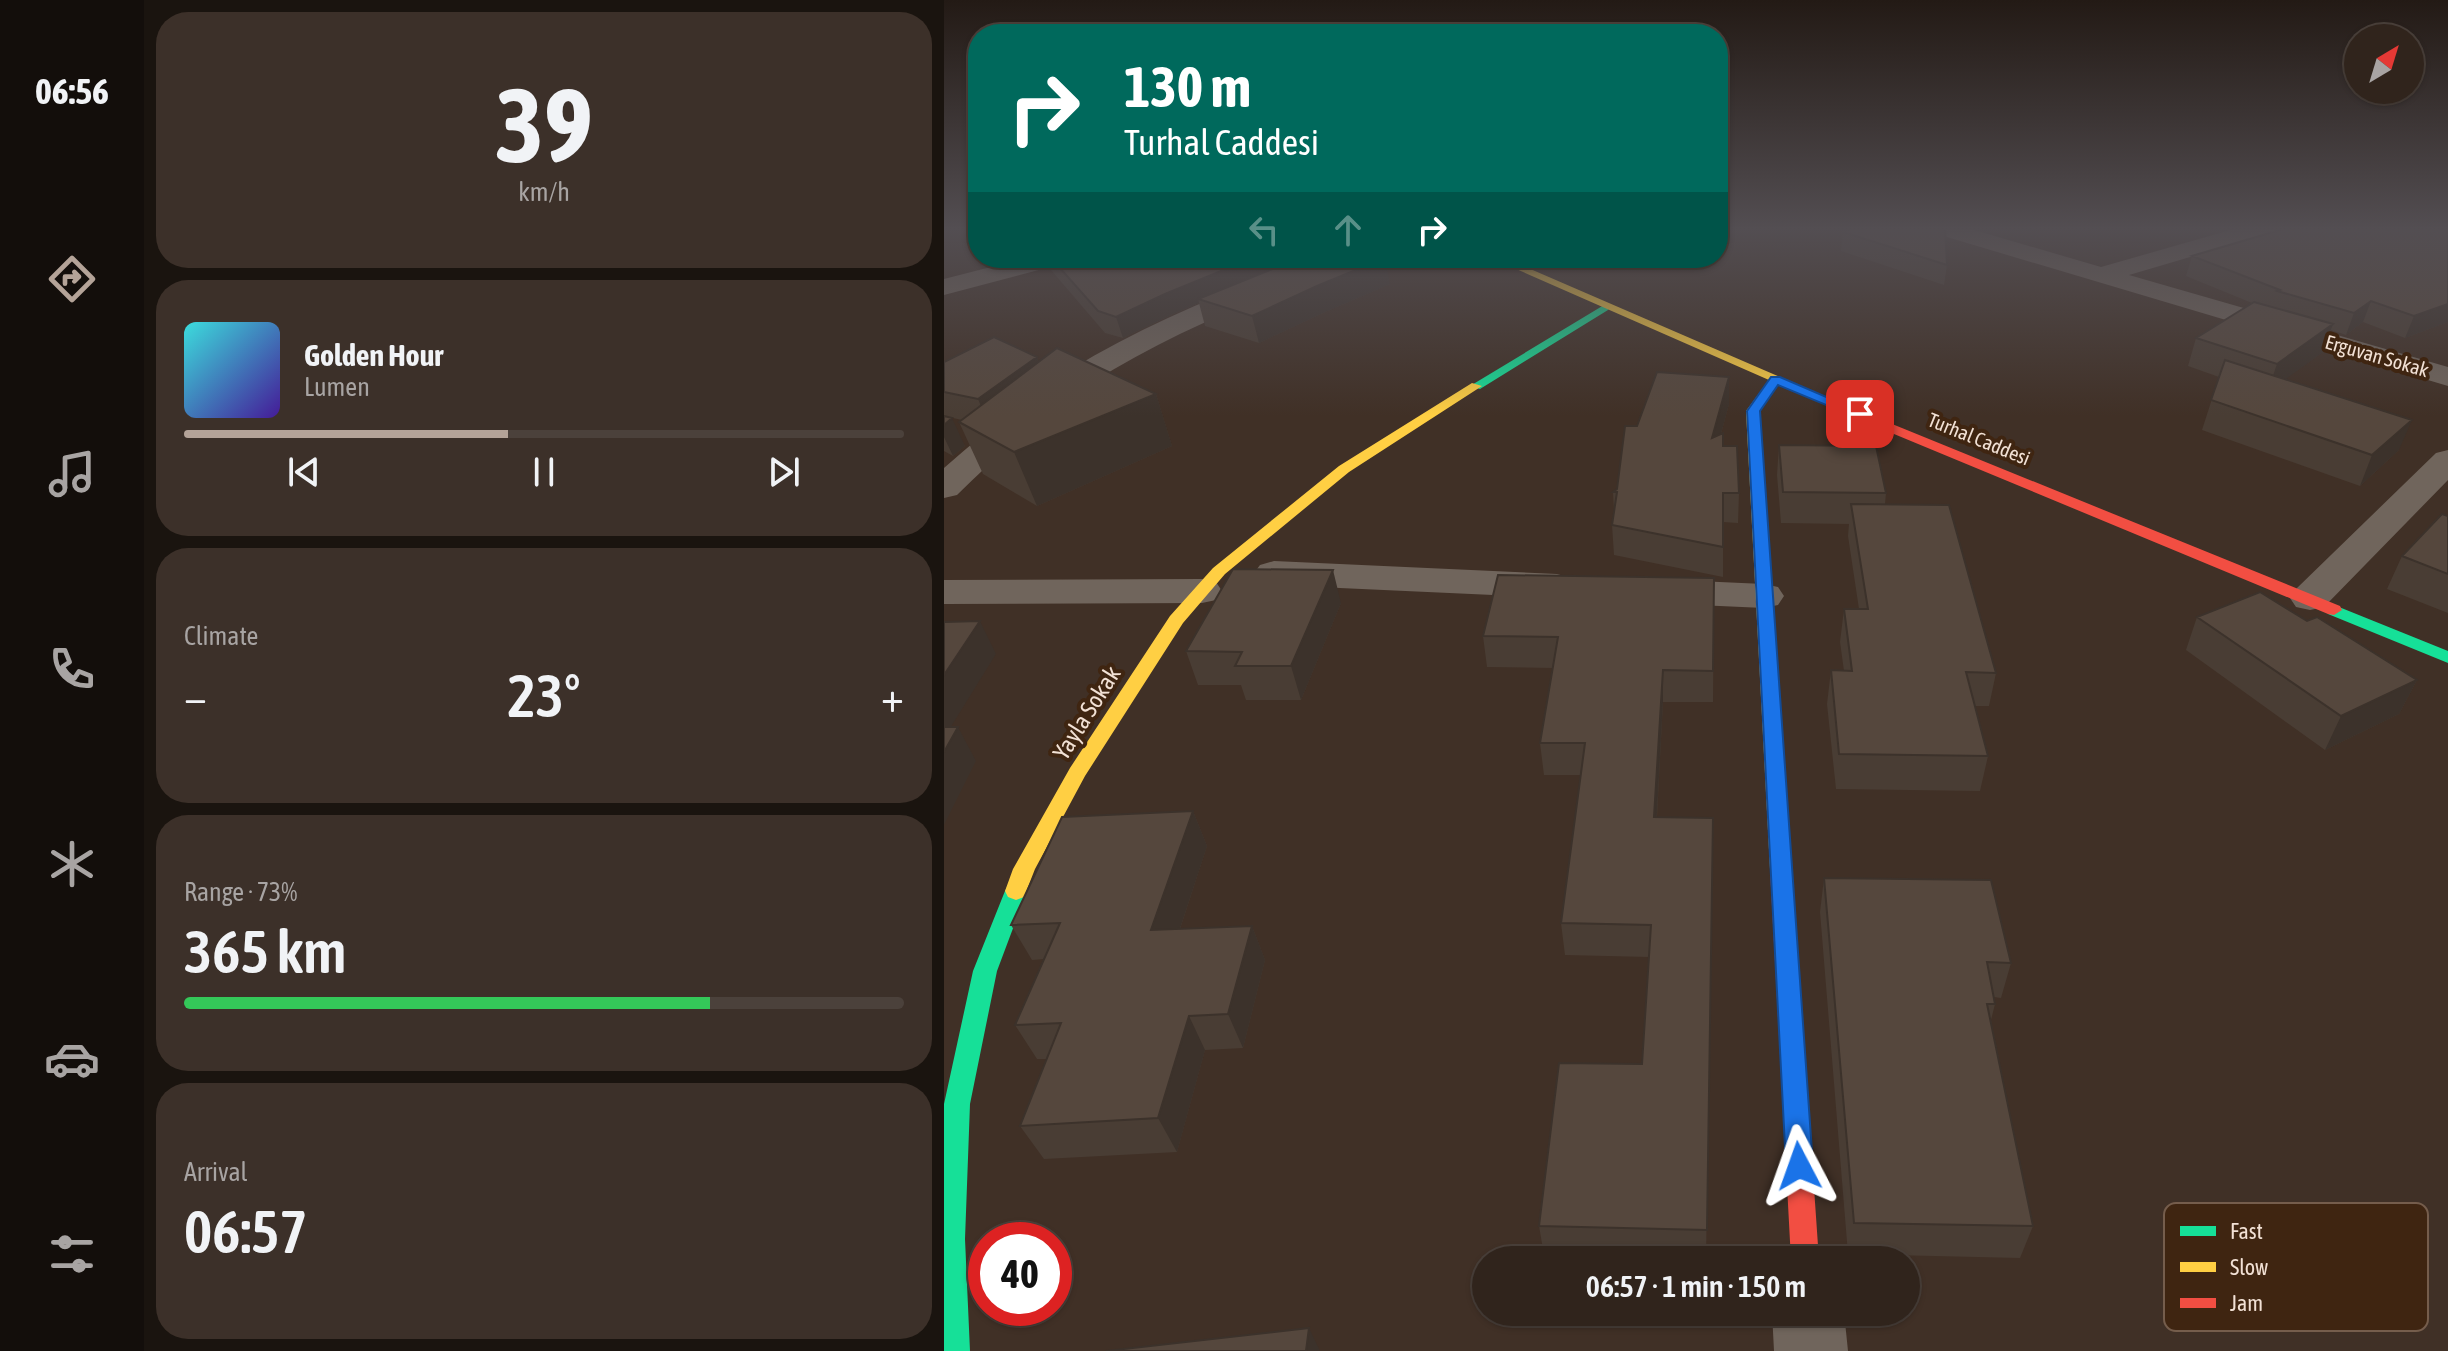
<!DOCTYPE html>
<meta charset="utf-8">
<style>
body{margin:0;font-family:"Asap Condensed",sans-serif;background:#3c3029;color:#f1f3f6;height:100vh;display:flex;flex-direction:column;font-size:30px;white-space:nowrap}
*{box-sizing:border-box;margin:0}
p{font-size:26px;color:#a8a4a3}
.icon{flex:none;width:44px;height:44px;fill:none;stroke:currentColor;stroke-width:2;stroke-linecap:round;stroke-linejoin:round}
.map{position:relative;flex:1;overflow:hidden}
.sheet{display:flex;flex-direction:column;gap:12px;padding:12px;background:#1a140f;width:800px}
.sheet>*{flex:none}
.top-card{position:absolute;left:24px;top:24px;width:760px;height:244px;border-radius:32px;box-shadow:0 2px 6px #0004,0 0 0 2px #4b413b;background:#00695c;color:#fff;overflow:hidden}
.needle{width:52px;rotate:38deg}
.tools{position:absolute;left:1400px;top:24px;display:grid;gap:16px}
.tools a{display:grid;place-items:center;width:80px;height:80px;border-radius:50%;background:#30241c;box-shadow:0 2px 6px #0004,0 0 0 2px #4b413b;font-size:40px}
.speed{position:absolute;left:24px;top:1222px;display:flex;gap:16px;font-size:40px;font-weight:700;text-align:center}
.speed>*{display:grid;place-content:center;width:104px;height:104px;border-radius:50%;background:#30241c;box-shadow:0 2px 6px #0004,0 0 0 2px #4b413b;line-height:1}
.speed .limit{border:12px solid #d22;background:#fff;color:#111}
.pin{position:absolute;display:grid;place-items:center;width:68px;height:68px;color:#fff;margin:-34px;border-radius:16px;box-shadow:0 4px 12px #0006}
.me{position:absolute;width:88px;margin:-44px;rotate:356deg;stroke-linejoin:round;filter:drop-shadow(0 0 6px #0008)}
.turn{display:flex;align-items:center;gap:28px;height:168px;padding:0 24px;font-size:36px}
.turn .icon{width:104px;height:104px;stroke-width:2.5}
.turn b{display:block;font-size:56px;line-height:68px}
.lanes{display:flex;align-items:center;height:76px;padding:0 24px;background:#0003;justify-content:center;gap:40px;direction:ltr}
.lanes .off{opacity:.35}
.big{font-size:60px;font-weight:600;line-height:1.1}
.sheet .widget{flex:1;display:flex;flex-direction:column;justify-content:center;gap:12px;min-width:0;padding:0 28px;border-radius:32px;background:#3c3029}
.sheet .dial{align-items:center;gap:0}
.dial b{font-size:104px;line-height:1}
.song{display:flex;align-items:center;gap:24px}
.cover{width:96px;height:96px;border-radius:12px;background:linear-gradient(135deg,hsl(180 70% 55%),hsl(260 70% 35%))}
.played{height:8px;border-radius:4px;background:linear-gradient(90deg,#b4a398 45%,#4b413b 45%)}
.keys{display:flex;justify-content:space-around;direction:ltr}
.heat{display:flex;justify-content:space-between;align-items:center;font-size:44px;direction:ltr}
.charge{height:12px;border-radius:6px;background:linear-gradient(90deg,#34c759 73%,#4b413b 0)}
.trip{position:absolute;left:528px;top:1246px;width:448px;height:80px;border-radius:40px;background:#30241c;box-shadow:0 2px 6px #0004,0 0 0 2px #4b413b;font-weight:600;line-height:80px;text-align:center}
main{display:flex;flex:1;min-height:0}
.dock{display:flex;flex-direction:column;width:144px;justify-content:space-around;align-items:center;background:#130e0b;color:#a8a4a3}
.dock .icon{width:56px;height:56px}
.dock .current{color:#b4a398}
.dock b{font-size:36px;color:#f1f3f6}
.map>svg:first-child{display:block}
</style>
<main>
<nav class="dock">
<b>06:56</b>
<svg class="icon current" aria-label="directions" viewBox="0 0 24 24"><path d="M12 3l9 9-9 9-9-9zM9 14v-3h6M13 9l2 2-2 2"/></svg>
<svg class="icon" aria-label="music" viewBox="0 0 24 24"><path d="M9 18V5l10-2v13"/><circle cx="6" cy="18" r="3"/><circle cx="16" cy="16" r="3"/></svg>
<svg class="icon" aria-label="phone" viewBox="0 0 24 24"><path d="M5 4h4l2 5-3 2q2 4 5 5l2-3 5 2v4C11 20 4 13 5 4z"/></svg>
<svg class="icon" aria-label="climate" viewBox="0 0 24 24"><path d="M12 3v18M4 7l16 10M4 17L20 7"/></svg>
<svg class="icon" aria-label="car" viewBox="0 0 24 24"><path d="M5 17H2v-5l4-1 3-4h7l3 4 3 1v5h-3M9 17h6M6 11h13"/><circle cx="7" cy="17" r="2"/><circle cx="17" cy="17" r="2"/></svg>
<svg class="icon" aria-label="filters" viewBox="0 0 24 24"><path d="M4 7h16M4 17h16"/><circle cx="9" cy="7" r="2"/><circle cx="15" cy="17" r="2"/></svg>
</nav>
<section class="sheet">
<div class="widget dial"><b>39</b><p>km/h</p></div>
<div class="widget">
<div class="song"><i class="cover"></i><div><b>Golden Hour</b><p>Lumen</p></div></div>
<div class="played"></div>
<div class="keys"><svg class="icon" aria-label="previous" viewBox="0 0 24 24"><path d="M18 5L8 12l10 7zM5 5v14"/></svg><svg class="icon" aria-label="pause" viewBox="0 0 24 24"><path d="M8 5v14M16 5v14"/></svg><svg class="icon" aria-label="next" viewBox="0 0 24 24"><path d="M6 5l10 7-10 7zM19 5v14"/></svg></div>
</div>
<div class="widget"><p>Climate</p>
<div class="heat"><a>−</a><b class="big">23°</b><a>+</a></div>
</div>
<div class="widget"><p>Range · 73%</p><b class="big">365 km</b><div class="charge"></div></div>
<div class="widget"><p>Arrival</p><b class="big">06:57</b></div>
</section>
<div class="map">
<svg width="1504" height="1351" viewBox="0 0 1504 1351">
<rect width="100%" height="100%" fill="#403026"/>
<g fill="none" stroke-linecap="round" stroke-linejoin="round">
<path fill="#70655c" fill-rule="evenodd" d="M982,227H1020L1157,267L1297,227H1335L1331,232L1185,275L1504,367V386L986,232Z
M82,258H125L121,263L0,295V279Z
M371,258H407L403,263C316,298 228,332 149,382C99,414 55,454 13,495L0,498V468C40,433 81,399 126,370C202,323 287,290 371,258Z
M1504,450V480L1380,607L1366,610L1352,607L1346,598L1352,589L1492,453Z
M330,561L613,574L627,578L633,586L627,594L613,598L330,585L316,581L310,573L316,565Z
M258,579L272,582L278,591L272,600L258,603L0,604V580Z
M709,579L820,584L834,587L840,596L834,605L820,608L709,603L695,600L689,591L695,582Z
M828,1312H900L904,1351H830Z"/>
<path fill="#16e098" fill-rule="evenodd" d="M660,305L666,308L664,310L536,389L526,386Z
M1390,605L1504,651V663L1384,614L1382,610Z
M72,882L80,885L83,891L53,971L26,1104L21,1239L26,1351H0V1104L29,971L61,891L64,885Z"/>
<path fill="#ffcf43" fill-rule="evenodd" d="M547,258H561L933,419L926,423L921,422L834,384L816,411L848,869L845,875L837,877L829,875L826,869L802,411L825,380Z
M528,383L538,386L405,472L281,574L239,623L141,776L91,869L80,897L72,900L64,897L61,891L69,869L126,768L226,616L269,568L395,466Z"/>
<path fill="#f24e42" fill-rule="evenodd" d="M926,415L1396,606L1398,610L1390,615L1384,614L921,422L919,419Z
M837,861L845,863L848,869L875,1260H847L826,869L829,863Z"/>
</g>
<path fill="#493d34" d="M1346,227L1504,322L1461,338L1419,322L1402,335L1387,330L1379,352L1341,379L1455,450L1416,486L1258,430L1275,377L1244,366L1252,338L1308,303L1242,276L1248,256Z
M899,232L1003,265L1000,285L897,251Z
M103,258H107L446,284L379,313L315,343L261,326L255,303L227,315L179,338L161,333L107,270Z
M93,357L94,362L212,394L228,446L93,506L39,474L15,422L18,420L0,416V362Z
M785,404L777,434L779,446L795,493L794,523L779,522V577L670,555L668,525L670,511L669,492L673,489L693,426Z
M0,416L21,446L9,456L0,451Z
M835,445L942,493L941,504L1052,673L1045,706H1031L1044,756L1036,791L892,789L883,704L887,670L900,671L896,642L900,609H915L904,536L905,524L837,523L833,475Z
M1504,516V613L1443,589L1458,556Z
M770,578L769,702H719L713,817L769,818L762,1259L600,1255L595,1226L698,1064L705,957L621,955L617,923L637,775H600L596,743L609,668L543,667L539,636Z
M397,603L357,700H302L297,685H254L242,651Z
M1253,617L1363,621L1473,680L1455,714L1381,750L1242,650Z
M249,811L263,846L236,929L308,926L321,960L299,1048L261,1050L233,1152L100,1159L76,1126L103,1059H93L71,1025L100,959L88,960L67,925Z
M880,878L1067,963L1057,998L1050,997L1051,1004L1047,1020L1089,1226L1076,1258L904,1254L876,912Z"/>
<path fill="#3c322b" d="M309,258H364L254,299L255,303L227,315L179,338L172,317L221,294Z
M441,258L446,284L379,313L315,343L308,316L373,286Z
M1427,301L1419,322L1402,335L1410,313Z
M1504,304V322L1461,338L1470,316Z
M1389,324L1379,352L1323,393L1333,364Z
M93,357L103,384L45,426L34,399Z
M785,377V404L768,467V438Z
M212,394L228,446L93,506L70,452Z
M8,418L21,446L9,456L0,437V425Z
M1468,420L1455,450L1416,486L1428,455Z
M389,570L397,603L357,700L347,666Z
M36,621L52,654L0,738V675Z
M719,670V702L711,849L710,817Z
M1473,680L1455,714L1381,750L1397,716Z
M14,727L32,761L0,825V752Z
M249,811L263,846L224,965L207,930Z
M308,926L321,960L299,1048L284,1014Z
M245,1016L261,1050L233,1152L214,1118Z
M365,1328L376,1351H362Z"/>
<path fill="#55473d" stroke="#3c322b" stroke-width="2" d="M910,227H1001L1003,265L899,232Z
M1346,227H1504V304L1470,316L1427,301L1410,313L1333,291L1336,290L1248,256Z
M107,258H309L221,294L172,317L154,311Z
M356,258H441L373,286L308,316L254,299Z
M1310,302L1389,324L1333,364L1252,338Z
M50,337L93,357L34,399L0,392V362Z
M113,348L212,394L70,452L15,422Z
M1281,360L1468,420L1428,455L1267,400Z
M713,372L785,377L768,438L779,433V446H793L795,493H779V547L668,525L673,492H669L673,489L681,426H693Z
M0,416L8,418L0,425Z
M835,445L932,446L942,493L839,492Z
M907,504L1005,505L1052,673L1022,672L1044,756L895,754L887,670L908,671L900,609H924Z
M1498,514L1504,516V574L1458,556Z
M289,569L389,570L347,666H291L298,652L242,651Z
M554,575L770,578L769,671L719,670L710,817L769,818L763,1230L595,1226L615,1063L698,1064L707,925L617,923L641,743H596L614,637L539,636Z
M1316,592L1363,621L1373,617L1473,680L1397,716L1253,617Z
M36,621L0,675V622Z
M0,727H14L0,752Z
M249,811L207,930L308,926L284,1014L245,1016L214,1118L76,1126L117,1023L71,1025L116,923L67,925L118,817Z
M880,878L1047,880L1067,963L1043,962L1051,1004H1043L1089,1226L910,1223Z
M365,1328L362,1351H162Z"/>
<linearGradient id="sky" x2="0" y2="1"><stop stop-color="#231a15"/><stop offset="0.55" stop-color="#534e52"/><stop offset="1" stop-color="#534e52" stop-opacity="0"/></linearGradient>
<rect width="1504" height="416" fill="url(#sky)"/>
<path fill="#1a73e8" stroke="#114b97" stroke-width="2" d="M827,377H836L922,414L911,417L834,385L816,411L869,1166L865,1175L855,1179L846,1175L842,1166L803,411Z"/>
<g text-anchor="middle" stroke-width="8" stroke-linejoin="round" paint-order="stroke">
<g font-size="20" fill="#f2e1d5" stroke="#3f2511">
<text transform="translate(1433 356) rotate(16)" y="7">Erguvan Sokak</text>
<text transform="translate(1035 439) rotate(22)" y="7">Turhal Caddesi</text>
</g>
<g font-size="24" fill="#f2e1d5" stroke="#3f2511">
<text transform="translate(143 713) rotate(-58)" y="8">Yayla Sokak</text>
</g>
</g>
<rect x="1220" y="1203" width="264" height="128" rx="12" fill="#3f2511" stroke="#755d4c" stroke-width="2"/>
<rect x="1236" y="1226" width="36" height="10" fill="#16e098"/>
<rect x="1236" y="1262" width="36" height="10" fill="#ffcf43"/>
<rect x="1236" y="1298" width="36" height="10" fill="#f24e42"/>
<g font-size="22" fill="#f2e1d5">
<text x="1286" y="1239">Fast</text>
<text x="1286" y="1275">Slow</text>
<text x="1286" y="1311">Jam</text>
</g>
</svg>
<div class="tools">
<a><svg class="needle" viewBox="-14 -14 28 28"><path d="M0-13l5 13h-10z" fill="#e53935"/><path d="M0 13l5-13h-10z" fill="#a8a4a3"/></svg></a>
</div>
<div class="speed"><div class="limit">40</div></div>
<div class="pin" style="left:916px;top:414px;background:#d93025"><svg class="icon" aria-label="arrive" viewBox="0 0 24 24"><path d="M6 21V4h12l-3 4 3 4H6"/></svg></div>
<svg class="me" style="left:855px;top:1166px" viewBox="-20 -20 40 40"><path d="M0-17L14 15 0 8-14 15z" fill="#1a73e8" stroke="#fff" stroke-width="4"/></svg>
<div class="trip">06:57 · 1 min · 150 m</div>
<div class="top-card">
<div class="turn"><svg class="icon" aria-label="right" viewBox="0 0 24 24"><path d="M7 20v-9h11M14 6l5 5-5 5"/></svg><div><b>130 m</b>Turhal Caddesi</div></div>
<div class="lanes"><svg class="icon off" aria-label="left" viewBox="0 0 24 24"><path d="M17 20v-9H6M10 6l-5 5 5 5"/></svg><svg class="icon off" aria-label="ahead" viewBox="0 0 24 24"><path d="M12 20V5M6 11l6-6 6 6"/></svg><svg class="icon" aria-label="right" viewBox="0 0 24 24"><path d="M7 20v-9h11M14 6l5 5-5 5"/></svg></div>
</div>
</div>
</main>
